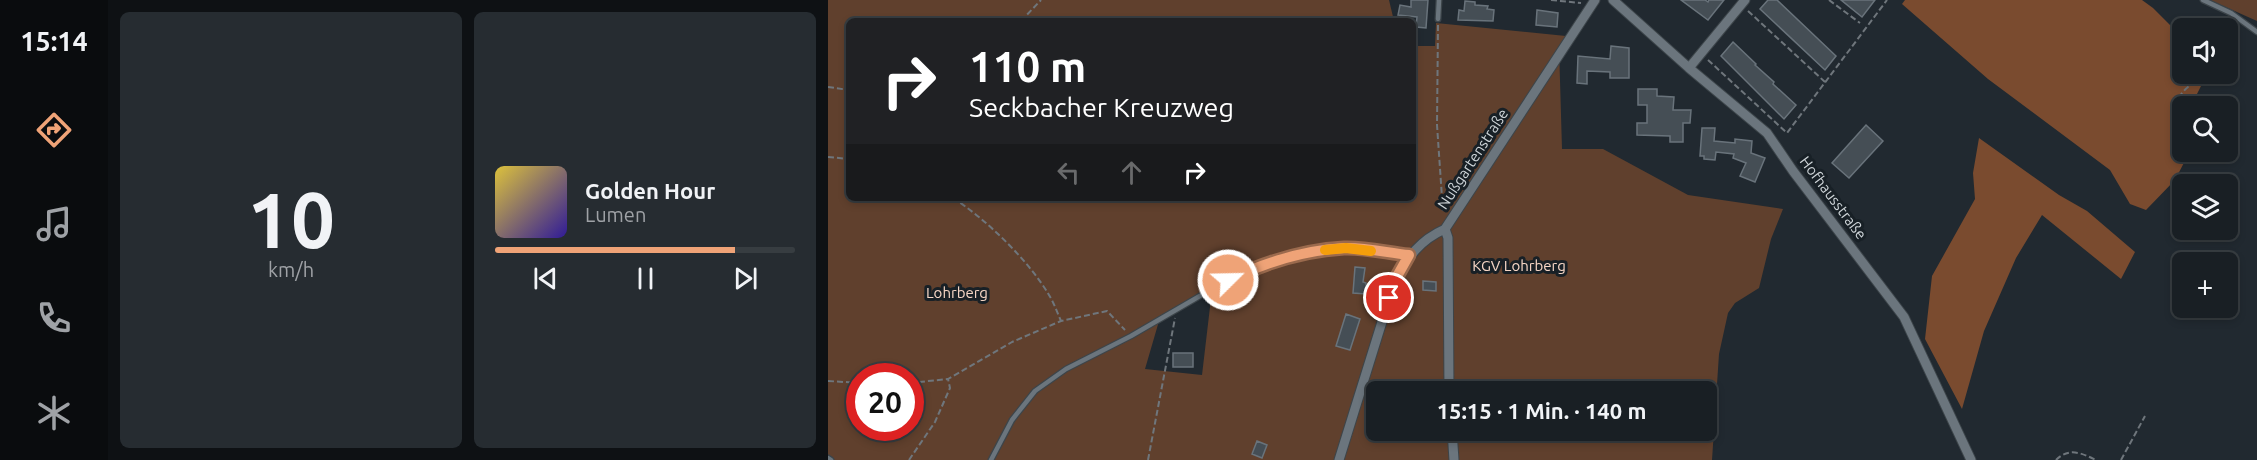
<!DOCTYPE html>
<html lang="de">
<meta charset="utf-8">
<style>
body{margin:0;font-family:Ubuntu,sans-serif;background:#262c31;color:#f1f3f6;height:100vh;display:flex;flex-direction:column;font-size:22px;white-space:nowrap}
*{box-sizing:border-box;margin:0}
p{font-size:20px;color:#9fa2a6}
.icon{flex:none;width:33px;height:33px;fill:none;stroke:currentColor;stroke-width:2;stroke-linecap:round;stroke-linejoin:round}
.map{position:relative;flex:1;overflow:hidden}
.details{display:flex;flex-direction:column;gap:12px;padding:12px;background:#0e1114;width:720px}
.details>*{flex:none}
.top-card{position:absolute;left:18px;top:18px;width:570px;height:183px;border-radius:9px;box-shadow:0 3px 9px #0003,0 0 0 2px #373d41;background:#202124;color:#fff;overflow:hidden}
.tools{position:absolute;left:1344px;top:18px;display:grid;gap:12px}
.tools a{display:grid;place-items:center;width:66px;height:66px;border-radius:9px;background:#191f24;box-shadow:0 3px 9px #0003,0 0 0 2px #373d41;font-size:30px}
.speed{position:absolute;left:18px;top:363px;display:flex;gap:12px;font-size:30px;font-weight:700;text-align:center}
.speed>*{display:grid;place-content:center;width:78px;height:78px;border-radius:50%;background:#191f24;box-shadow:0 3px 9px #0003,0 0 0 2px #373d41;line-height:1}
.speed .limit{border:9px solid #d22;background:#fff;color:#111}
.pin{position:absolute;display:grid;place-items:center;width:51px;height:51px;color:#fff;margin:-26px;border:3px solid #fff;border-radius:50%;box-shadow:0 2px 6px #0007}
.me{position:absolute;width:66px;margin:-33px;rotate:67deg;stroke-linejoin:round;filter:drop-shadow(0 0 4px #0008)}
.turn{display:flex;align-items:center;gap:21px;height:126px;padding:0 24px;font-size:27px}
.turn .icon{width:78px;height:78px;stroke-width:2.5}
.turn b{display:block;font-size:42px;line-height:51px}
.lanes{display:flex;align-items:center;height:57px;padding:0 24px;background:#0003;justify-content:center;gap:30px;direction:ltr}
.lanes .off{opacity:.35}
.details .tile{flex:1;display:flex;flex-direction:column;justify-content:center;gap:9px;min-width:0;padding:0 21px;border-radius:9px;background:#262c31}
.details .dial{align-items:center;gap:0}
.dial b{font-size:78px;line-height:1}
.song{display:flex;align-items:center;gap:18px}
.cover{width:72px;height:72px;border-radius:9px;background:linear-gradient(135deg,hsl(50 70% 55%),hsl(250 70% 35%))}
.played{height:6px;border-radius:3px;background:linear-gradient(90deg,#efa377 80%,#373d41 80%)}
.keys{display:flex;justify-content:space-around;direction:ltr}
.details .tiles{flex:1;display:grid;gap:12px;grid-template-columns:repeat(2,1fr)}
.trip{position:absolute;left:538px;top:381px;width:351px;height:60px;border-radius:9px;background:#191f24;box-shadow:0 3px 9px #0003,0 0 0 2px #373d41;font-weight:700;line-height:60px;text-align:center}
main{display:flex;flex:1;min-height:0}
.tab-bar{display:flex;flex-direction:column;width:108px;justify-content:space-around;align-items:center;background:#0a0c0e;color:#9fa2a6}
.tab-bar .icon{width:42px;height:42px}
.tab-bar .current{color:#efa377}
.tab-bar b{font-size:27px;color:#f1f3f6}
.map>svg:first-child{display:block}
</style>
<main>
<nav class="tab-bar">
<b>15:14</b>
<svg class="icon current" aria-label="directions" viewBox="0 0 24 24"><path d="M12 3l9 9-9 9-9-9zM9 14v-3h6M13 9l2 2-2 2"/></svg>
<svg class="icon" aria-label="music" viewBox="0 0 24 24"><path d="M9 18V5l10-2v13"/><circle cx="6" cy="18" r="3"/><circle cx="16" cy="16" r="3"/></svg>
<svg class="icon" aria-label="phone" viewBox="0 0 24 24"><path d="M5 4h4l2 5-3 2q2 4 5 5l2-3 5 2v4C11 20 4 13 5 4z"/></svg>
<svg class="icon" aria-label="climate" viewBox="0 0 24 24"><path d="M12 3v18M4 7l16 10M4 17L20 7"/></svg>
</nav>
<section class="details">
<div class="tiles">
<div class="tile dial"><b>10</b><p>km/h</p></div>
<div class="tile">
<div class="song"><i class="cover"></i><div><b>Golden Hour</b><p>Lumen</p></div></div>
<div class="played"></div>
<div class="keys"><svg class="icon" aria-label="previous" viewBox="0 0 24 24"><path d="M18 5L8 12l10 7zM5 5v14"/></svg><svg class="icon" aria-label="pause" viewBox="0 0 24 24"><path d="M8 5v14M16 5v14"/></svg><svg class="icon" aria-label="next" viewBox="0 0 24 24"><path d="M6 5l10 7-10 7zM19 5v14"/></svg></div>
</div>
</div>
</section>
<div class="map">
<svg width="1429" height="460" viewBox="0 0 1429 460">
<rect width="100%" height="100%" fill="#212930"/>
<path fill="#60402d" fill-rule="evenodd" d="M0,0H561L566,21H21V198H585V46H607L608,23L738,36L731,46L734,149H775L860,195L955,209L943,239L931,288L907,303L900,313L891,354L884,460H0ZM384,290L374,375L317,369L331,321ZM32,376H82V428H32ZM549,392H879V430H549Z
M1382,0H1429V21Z"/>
<path fill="#7a4b2f" d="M1077,0H1314L1325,8L1354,37V74H1379L1368,96L1369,106H1354V152H1360V155L1347,180L1318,210L1302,204L1282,170L1160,79L1074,4Z
M1151,138L1231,195L1259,211L1307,252L1293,279L1214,215L1188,258L1156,331L1134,409L1097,339L1104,276L1147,199L1145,173Z"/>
<path fill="#454e55" stroke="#69737b" stroke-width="1.5" d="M583,0H600L598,28L588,27L589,17L570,15L572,5L583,7Z
M853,0H877L880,2L881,0H896L880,20Z
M940,0H949L1008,56L997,70L932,9Z
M1013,0H1047L1034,17Z
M637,1L647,2V5L660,6L659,9L666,10L665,21L630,20L631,10L636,11Z
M709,10L730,13L729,27L708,25Z
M905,42L928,64L927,65L946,82L945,84L968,105L956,119L893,56Z
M783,46L801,48V78H782V72L759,71V84L749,83L750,56L782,59Z
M810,89H829V96L846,97L845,110H863L862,123H855V142H842V136L809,135V123H819V105H810Z
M1038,125L1055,141L1021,178L1004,163Z
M874,128H887L886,141L907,143V139L924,141L923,153L937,158L927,182L912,176L918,163L905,158L906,154L888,152L887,160L876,159V156H872Z
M527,267L537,268L535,282L538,283V294L525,293Z
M595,281L608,282V291L595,290Z
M518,314L532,319L522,350L508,346Z
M345,353H365V367H345Z
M631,430H652L651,440L631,439Z
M429,441L439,445L434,458L424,454Z"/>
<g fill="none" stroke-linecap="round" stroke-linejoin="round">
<defs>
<path id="lane" d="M1375,0L1403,13L1429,32
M610,19L611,0
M0,458L3,460
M163,460L184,420L207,391L238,369L303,336L389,286L437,265L482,252L518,248L581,255"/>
<path id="street" d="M785,0L861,68L939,133L965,171L1076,317L1143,460
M861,68L917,0
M617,229L767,0
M617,229L620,238L621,392
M624,430L626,460
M511,460L567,280C580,257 592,240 617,229"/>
</defs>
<use href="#lane" stroke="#3d454a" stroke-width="7"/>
<use href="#street" stroke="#3d454a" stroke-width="11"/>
<path stroke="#6f767c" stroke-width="2" stroke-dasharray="6 3" stroke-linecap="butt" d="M723,0L753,3
M1001,0L1032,23
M920,11L997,82
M193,21L213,0
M610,25L609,125L615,212
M1396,28L1400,21
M880,60L959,133L1059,0
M0,87L21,90
M1351,98C1356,87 1365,86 1370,76L1369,74
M0,157L21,159
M125,198C158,219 201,261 221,295C226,303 229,312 233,321
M0,381L32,383
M82,383L120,379L184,342L233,321L279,311L297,330
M81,460L107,422L122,388L120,379
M320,460L347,318
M1228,460C1241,447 1253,453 1268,460
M1293,460L1317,416"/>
<use href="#lane" stroke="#6b757d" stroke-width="4.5"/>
<use href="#street" stroke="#6b757d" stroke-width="9"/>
</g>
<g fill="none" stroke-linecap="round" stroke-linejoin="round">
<defs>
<path id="route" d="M400,280C436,263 477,250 516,248C537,247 560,253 581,255L567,280L561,298"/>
</defs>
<use href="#route" stroke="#9b6a4d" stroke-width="15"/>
<use href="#route" stroke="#efa377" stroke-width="10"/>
<path stroke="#f59e0b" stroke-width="10" d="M497,250L518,248L543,251"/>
</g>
<g text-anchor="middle" stroke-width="6" stroke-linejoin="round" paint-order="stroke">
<g font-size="15" fill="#cfd5d9" stroke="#182026">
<text transform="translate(645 159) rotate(-57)" y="5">Nußgartenstraße</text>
<text transform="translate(1005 198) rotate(53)" y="5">Hofhausstraße</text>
</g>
<g font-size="15" fill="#f7d7c6" stroke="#182026">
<text x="691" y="271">KGV Lohrberg</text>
<text x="129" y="298">Lohrberg</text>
</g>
</g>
</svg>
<div class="tools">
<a><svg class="icon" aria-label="sound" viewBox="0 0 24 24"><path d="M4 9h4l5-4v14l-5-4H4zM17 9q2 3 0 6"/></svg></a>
<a><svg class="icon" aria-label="search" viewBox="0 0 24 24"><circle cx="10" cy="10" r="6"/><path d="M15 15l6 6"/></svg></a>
<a><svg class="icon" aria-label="layers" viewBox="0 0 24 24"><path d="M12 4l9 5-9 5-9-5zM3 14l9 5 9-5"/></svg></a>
<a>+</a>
</div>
<div class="speed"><div class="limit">20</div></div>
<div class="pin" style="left:561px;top:298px;background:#d93025"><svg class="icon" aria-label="arrive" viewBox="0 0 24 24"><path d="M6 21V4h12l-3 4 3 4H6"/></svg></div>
<svg class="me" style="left:400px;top:280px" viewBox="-20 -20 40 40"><circle r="17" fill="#efa377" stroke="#fff" stroke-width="3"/><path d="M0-11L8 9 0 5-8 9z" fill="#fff"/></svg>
<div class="trip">15:15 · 1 Min. · 140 m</div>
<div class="top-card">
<div class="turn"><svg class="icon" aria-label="right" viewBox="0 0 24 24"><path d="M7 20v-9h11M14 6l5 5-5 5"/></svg><div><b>110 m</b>Seckbacher Kreuzweg</div></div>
<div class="lanes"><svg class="icon off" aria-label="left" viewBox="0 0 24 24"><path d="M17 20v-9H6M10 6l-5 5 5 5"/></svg><svg class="icon off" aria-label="ahead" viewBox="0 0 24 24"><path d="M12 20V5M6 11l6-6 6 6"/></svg><svg class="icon" aria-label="right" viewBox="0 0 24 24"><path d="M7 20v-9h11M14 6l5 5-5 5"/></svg></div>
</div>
</div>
</main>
